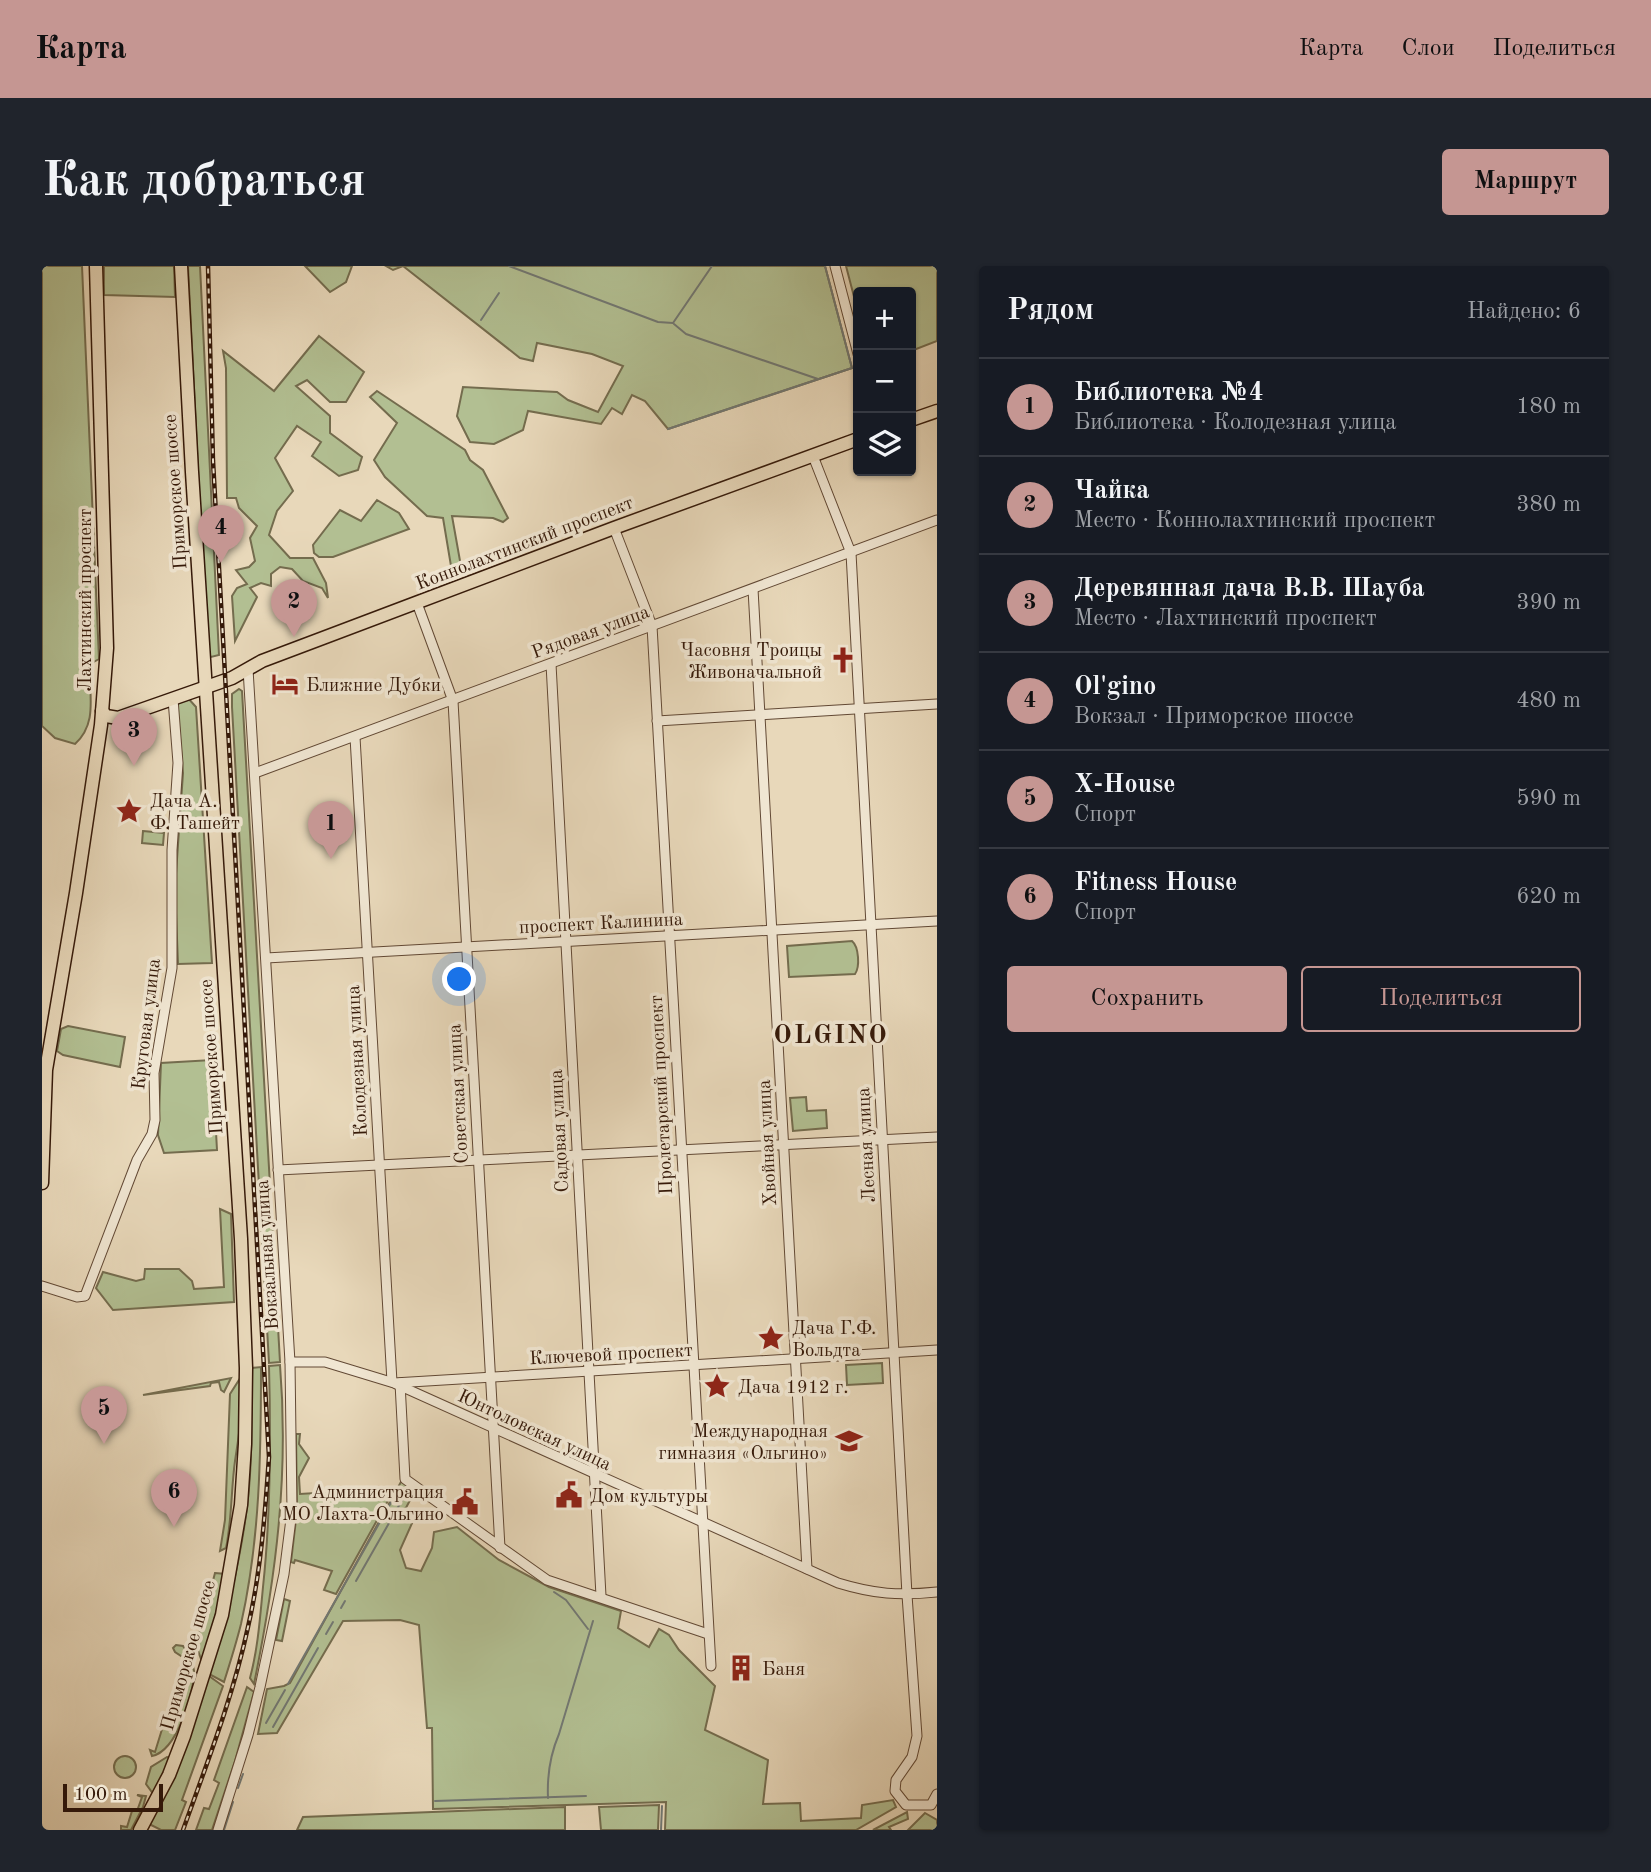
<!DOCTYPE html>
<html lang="ru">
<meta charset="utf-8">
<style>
body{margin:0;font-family:"Old Standard TT",serif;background:#20242c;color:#f1f3f6}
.controls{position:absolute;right:21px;top:21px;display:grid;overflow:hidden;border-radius:7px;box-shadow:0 2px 5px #0004}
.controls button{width:63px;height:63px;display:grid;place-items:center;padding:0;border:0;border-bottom:2px solid #363941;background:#171b24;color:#f1f3f6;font:35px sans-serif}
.scale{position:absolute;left:21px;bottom:18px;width:100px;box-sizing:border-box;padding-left:7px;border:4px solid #351909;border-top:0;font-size:19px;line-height:24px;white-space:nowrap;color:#351909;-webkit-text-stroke:5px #f0e6d2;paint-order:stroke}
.you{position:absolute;left:418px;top:714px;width:24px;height:24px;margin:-18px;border:5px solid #fff;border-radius:50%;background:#1a73e8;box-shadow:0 0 0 10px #1a73e833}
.badge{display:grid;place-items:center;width:46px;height:46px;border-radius:50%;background:#c59692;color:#111;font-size:23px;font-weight:700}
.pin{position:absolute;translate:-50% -58px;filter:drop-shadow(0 2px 4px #0008)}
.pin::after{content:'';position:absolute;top:37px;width:24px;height:21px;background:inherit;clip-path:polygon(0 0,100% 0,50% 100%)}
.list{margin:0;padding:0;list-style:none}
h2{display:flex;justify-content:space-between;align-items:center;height:91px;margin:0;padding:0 28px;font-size:30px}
h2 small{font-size:23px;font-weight:400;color:#9ea1a6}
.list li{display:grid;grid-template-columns:46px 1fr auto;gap:21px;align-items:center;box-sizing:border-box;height:98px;padding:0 28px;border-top:2px solid #363941}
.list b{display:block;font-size:26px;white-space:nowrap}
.list p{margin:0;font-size:23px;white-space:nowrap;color:#9ea1a6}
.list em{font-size:23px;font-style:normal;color:#9ea1a6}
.actions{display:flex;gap:14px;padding:21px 28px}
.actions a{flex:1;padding:16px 0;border:2px solid #c59692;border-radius:7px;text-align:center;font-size:24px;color:#c59692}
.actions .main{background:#c59692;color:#111}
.icon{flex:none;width:38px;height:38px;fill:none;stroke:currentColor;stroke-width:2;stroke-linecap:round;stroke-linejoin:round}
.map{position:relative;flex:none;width:895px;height:1564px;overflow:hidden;border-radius:7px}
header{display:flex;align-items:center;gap:42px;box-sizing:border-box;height:98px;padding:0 35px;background:#c59692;color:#111}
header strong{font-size:33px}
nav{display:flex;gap:38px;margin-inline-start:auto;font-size:24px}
.intro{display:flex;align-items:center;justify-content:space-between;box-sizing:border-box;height:168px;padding:0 42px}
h1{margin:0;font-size:49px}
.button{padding:18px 32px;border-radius:7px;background:#c59692;color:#111;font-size:24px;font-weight:700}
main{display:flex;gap:42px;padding:0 42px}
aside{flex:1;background:#171b24;border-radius:7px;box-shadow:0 2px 5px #0004}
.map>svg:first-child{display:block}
.green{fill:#b2bf92;stroke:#746c4e;stroke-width:2}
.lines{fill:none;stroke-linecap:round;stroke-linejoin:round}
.stream{stroke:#727873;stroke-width:2}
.minor-casing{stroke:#624935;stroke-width:11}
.major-casing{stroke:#351909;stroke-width:15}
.minor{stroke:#f0e6d2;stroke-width:9}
.major{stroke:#e8d8ba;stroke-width:12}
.rail-casing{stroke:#351909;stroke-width:4.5}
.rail{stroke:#f0e6d2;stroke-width:2;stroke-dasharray:5;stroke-linecap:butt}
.labels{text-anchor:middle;stroke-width:7;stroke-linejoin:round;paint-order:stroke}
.street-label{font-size:19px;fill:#351909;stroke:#f0e6d2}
.poi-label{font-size:19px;fill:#351909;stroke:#f0e6d2;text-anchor:start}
.district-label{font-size:26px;font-weight:bold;letter-spacing:2px;fill:#351909;stroke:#f0e6d2}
</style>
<header>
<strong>Карта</strong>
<nav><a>Карта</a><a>Слои</a><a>Поделиться</a></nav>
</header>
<div class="intro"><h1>Как добраться</h1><a class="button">Маршрут</a></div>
<main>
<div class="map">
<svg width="895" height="1564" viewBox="0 0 895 1564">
<rect width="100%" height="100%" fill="#e8d8ba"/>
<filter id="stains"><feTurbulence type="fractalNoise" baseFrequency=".00286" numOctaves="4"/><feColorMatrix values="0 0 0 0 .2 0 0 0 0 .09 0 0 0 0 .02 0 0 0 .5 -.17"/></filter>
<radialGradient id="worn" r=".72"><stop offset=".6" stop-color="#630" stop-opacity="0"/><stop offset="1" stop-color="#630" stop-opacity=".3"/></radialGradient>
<g class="green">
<path d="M0,0H40L57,393L48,398C46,427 57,456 33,478L13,472L0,460Z"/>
<polygon points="62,0 132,0 133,31 62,29"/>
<polygon points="146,0 158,0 177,389 169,391 165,387"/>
<polygon points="263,0 310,0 304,16 288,26"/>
<polygon points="344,0 783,0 810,102 626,163 603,135 590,129 580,148 570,142 559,158 486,145 481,164 452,178 428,176 415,150 421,121 515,126 526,134 556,146 581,100 550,88 495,77 491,95 478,92 361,0 351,4"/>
<polygon points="804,0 895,0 895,75 869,85 869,26 816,26 816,46"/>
<polygon points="277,70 322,106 304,136 288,136 265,114 254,120 288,150 288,167 320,191 316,204 297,210 270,190 279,176 255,160 233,192 251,225 235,245 227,269 248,292 271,292 284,317 286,332 280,322 261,315 250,303 238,301 229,308 229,320 219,317 208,322 215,331 193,375 190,330 195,322 205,318 194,304 207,301 213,295 208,272 215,260 197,242 194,232 185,232 184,102 181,85 232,125"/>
<polygon points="335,125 423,184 428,194 441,204 466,252 461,256 451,252 410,250 420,306 410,306 401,252 385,250 343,211 332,194 355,157 328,131"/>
<polygon points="335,234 357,247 367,263 291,291 277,291 272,287 271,279 298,244 319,255"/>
<polygon points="197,423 200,425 238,1096 227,1097 190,441 190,428"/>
<polygon points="145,431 154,441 170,697 136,698 133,622 141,507 135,437"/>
<polygon points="101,565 122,567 121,579 100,577"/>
<path d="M810,675C817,681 818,701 813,708L747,711L745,680Z"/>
<polygon points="26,760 83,771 78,801 21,789 15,785 19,763"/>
<polygon points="170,794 175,884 122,887 116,869 119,797"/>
<polygon points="764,831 765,845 784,844 785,862 751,865 748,832"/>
<polygon points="178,943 189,948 192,1036 71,1044 54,1022 61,1006 94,1015 102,1013 103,1003 137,1003 150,1015 152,1023 182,1021"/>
<polygon points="840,1097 841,1117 805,1119 804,1099"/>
<path d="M238,1099C247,1209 234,1310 212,1418L208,1412C216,1382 218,1352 221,1321C229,1247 229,1174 227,1100Z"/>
<path d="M219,1101C219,1187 218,1274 199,1358C194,1378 188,1397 182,1416L167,1408C184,1353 198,1298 205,1241C211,1195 209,1148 210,1102Z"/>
<polygon points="189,1112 182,1126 179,1124 177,1116 169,1117 168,1120 101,1129"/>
<path d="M197,1114C204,1131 196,1174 193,1195C189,1224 190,1253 184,1282L178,1285L183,1254L188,1128Z"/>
<polygon points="254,1168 258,1168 257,1178 267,1192 257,1211 258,1228 353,1222 294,1328 282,1324 290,1305 253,1294 252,1297 249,1296 255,1245"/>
<polygon points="360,1214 373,1225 359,1251 371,1255 358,1284 364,1302 379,1305 390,1282 392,1266 415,1261 457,1294 507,1321 579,1345 576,1362 607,1381 617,1363 627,1369 637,1384 673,1420 663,1464 726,1494 721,1538 758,1537 759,1555 819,1552 820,1539 851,1534 854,1541 814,1564 623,1564 624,1536 391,1543 390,1462 385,1462 377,1359 358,1354 301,1355 235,1467 216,1468 225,1423 242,1420 248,1417"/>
<polygon points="173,1307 184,1308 162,1394 159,1393 154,1379"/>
<polygon points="242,1333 248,1335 240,1375 234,1374"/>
<path d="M134,1379L141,1380C147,1387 151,1395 152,1405C152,1428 135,1485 110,1490L108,1484L113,1486L142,1392L133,1386L131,1382Z"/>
<polygon points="167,1410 181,1420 140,1534 144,1536 133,1564 119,1564 107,1558"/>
<polygon points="205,1421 212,1426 193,1495 170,1564 154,1564 162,1542 167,1543 177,1517 172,1514"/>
<circle cx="83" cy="1501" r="11"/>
<polygon points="125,1491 128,1492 112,1529 104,1518 109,1501"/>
<polygon points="95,1529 104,1530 101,1541 89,1564 79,1564 79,1560 85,1561 90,1545 95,1545 100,1531"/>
<polygon points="617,1539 616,1564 559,1564 557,1541"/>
<polygon points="523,1541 523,1564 255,1564 261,1551"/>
<polygon points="865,1546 866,1553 847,1561 849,1564 831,1564"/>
<polygon points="883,1547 895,1554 895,1564 866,1564"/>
</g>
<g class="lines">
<g class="stream">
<polyline points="467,0 616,56 631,57 670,0"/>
<polyline points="439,54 457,27"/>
<polyline points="632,58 644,68 776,113"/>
<polyline points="626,163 810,102 783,0"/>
<polyline points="314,1315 363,1229"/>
<polyline points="512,1326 524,1334 546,1363"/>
<polyline points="299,1342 303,1335"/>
<polyline points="284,1368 291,1356"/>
<polyline points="246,1418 355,1226"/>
<polyline points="224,1457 243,1424"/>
<polyline points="231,1461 276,1382"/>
<polyline points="196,1522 201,1508"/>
<path d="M506,1532C505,1510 508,1489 517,1468L551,1355"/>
<polyline points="393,1535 544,1530"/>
<polyline points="182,1564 191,1536"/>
<polyline points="619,1564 620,1540"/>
</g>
<g class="minor-casing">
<g id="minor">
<polyline points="793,0 816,88"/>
<polyline points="771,190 809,287 865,1329 875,1470 870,1491 854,1514 853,1525 864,1539 889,1539 895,1528"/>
<polyline points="572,262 610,360 669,1400"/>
<polyline points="711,323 765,1303"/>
<polyline points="375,337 411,435 458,1282"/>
<polyline points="509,398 559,1330"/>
<polyline points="615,455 895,438"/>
<polyline points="313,471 350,1116"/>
<polyline points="213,507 895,254"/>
<polyline points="224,692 895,655"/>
<polyline points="236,904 895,871"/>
<polyline points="0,1020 35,1031 43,1030 95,894 110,868 113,854 112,807 130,702 130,584 136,497 131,433"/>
<polyline points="248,1096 283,1096 352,1117 895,1084"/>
<polyline points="358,1117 363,1213 505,1314 666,1368"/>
<path d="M354,1118L796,1317C832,1328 857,1330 895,1326"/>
<polyline points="176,1564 206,1469 218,1421 242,1308 250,1245 248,1096 206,403"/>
</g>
</g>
<g class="major-casing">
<g id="major">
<polyline points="869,154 895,145"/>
<polyline points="60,445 64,450 76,452 190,412 220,395 281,372 572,262 816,173"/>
<polyline points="0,917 4,804 34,627 59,459 65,382 54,0"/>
<polyline points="98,1564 127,1509 142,1470 180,1349 199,1239 203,1178 204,1102 199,973 150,206 139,0"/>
</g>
</g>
<use href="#minor" class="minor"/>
<use href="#major" class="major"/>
<g class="rail-casing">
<path id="rail" d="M141,1564C165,1497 191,1431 206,1361C219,1305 223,1248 227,1191L171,195L166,0"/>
</g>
<use href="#rail" class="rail"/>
</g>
<defs>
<g id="church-bare" transform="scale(2.1)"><path d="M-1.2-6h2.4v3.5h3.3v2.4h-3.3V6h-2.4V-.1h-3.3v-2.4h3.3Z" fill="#8f2418" stroke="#f0e6d2" stroke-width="2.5" paint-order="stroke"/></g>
<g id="hotel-bare" transform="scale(2.1)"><path d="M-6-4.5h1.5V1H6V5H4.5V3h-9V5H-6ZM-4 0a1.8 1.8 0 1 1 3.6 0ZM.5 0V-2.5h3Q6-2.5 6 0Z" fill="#8f2418" stroke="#f0e6d2" stroke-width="2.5" paint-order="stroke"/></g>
<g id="sight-bare" transform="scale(2.1)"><path d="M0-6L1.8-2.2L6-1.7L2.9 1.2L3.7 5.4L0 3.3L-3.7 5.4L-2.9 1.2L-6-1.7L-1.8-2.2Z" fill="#8f2418" stroke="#f0e6d2" stroke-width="2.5" paint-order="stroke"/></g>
<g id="school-bare" transform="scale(2.1)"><path d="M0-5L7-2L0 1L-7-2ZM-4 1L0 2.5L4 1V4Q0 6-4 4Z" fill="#8f2418" stroke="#f0e6d2" stroke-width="2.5" paint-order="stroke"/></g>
<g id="civic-bare" transform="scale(2.1)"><path d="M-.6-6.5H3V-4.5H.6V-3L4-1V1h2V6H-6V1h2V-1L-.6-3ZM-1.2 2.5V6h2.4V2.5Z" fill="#8f2418" stroke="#f0e6d2" stroke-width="2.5" paint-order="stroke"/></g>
<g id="building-bare" transform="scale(2.1)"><path d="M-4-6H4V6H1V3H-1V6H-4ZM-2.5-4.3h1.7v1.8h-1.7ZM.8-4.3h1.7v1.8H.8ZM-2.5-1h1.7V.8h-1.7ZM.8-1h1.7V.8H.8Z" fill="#8f2418" stroke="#f0e6d2" stroke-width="2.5" paint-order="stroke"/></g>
</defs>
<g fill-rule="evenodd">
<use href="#church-bare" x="801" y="394"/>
<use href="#hotel-bare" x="243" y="418"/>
<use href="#sight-bare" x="87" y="545"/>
<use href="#sight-bare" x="729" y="1072"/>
<use href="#sight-bare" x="675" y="1120"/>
<use href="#school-bare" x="807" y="1175"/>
<use href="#civic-bare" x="527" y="1229"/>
<use href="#civic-bare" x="423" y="1236"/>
<use href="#building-bare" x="699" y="1402"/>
</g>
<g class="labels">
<g class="street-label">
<text transform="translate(132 226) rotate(-94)" y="7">Приморское шоссе</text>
<text transform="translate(482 276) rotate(-21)" y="7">Коннолахтинский проспект</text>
<text transform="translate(42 334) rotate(-90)" y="7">Лахтинский проспект</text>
<text transform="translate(548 365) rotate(-20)" y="7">Рядовая улица</text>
<text transform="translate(559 656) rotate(-3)" y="7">проспект Калинина</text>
<text transform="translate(103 758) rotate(-83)" y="7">Круговая улица</text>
<text transform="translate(168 791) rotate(-94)" y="7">Приморское шоссе</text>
<text transform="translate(314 795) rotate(-93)" y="7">Колодезная улица</text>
<text transform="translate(415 828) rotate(-93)" y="7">Советская улица</text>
<text transform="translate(618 829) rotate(-93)" y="7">Пролетарский проспект</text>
<text transform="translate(516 865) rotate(-93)" y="7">Садовая улица</text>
<text transform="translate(724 877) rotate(-93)" y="7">Хвойная улица</text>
<text transform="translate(823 879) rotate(-93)" y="7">Лесная улица</text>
<text transform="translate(224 989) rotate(-94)" y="7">Вокзальная улица</text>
<text transform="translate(569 1087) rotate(-3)" y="7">Ключевой проспект</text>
<text transform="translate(493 1163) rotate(25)" y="7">Юнтоловская улица</text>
<text transform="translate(145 1389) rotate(-74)" y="7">Приморское шоссе</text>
</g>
<g class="poi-label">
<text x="780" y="390" text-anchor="end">Часовня Троицы<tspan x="780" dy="22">Живоначальной</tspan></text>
<text x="264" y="425">Ближние Дубки</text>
<text x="108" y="541">Дача А.<tspan x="108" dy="22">Ф. Ташейт</tspan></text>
<text x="750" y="1068">Дача Г.Ф.<tspan x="750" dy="22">Вольдта</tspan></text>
<text x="696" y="1127">Дача 1912 г.</text>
<text x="786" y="1171" text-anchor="end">Международная<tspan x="786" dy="22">гимназия «Ольгино»</tspan></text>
<text x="402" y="1232" text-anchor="end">Администрация<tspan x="402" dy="22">МО Лахта-Ольгино</tspan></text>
<text x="548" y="1236">Дом культуры</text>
<text x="720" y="1409">Баня</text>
</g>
<g class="district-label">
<text x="789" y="777">OLGINO</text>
</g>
</g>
<rect width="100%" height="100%" filter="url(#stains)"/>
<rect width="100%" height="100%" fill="url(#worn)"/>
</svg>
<div class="controls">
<button>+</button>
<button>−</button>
<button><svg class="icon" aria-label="layers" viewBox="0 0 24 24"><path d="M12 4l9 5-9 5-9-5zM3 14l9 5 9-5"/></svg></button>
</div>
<div class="scale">100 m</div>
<div class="you"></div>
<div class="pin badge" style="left:289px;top:593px">1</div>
<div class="pin badge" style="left:252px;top:371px">2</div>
<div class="pin badge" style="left:92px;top:500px">3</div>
<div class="pin badge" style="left:179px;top:297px">4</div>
<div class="pin badge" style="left:62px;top:1178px">5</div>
<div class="pin badge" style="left:132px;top:1261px">6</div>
</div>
<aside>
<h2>Рядом<small>Найдено: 6</small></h2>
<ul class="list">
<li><span class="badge">1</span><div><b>Библиотека №4</b><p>Библиотека · Колодезная улица</p></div><em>180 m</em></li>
<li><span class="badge">2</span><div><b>Чайка</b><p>Место · Коннолахтинский проспект</p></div><em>380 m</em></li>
<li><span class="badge">3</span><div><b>Деревянная дача В.В. Шауба</b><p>Место · Лахтинский проспект</p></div><em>390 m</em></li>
<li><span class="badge">4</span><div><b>Ol'gino</b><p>Вокзал · Приморское шоссе</p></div><em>480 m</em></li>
<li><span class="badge">5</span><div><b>X-House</b><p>Спорт</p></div><em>590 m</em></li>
<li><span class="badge">6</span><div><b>Fitness House</b><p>Спорт</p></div><em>620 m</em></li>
</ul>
<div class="actions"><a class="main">Сохранить</a><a>Поделиться</a></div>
</aside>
</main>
